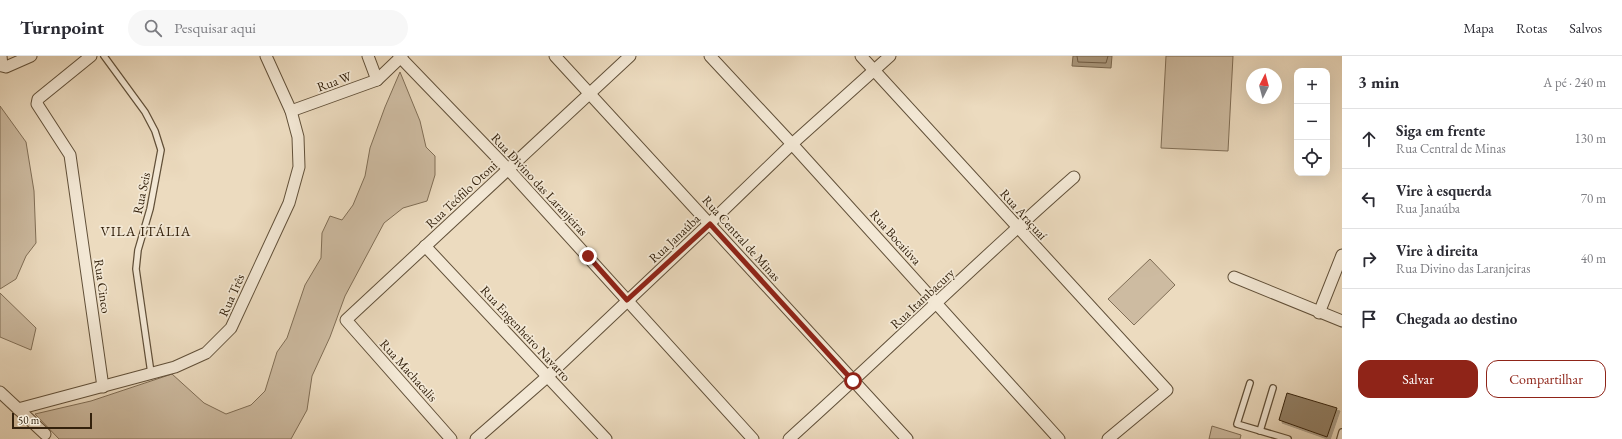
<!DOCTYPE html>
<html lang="pt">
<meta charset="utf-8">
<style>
body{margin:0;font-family:"EB Garamond",serif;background:#f7f7f7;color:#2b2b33}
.controls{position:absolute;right:12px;top:12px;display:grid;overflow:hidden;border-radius:8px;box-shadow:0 4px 16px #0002}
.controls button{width:36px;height:36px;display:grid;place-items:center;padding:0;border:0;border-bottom:1px solid #e1e1e2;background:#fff;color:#2b2b33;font:20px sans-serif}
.compass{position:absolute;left:1246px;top:12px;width:36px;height:36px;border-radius:50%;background:#fff;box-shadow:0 4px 16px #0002;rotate:6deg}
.scale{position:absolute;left:12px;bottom:10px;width:80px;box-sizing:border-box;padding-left:4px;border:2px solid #33210c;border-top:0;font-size:11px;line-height:14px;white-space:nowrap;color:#33210c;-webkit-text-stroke:3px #f3e8d5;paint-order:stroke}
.stop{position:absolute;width:12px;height:12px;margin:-9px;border:3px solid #8f2418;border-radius:50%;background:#fff}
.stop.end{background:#8f2418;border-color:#fff;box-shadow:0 1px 4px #0008}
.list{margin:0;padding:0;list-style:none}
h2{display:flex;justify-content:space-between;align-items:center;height:52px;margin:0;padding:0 16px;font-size:17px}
h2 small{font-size:13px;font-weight:400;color:#7c7c81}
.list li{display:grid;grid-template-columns:26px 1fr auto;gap:12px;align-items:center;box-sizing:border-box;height:60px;padding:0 16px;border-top:1px solid #e1e1e2}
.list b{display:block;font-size:15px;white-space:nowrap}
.list p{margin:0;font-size:13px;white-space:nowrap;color:#7c7c81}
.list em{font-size:13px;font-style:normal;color:#7c7c81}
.actions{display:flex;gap:8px;padding:12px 16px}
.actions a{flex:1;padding:9px 0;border:1px solid #8f2418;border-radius:12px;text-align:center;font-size:14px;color:#8f2418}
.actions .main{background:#8f2418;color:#fff}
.icon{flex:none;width:22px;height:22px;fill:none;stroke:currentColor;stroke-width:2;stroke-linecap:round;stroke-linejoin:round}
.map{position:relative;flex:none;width:1342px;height:383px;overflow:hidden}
header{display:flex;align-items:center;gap:24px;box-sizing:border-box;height:56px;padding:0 20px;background:#fff;border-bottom:1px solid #e1e1e2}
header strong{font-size:19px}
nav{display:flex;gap:22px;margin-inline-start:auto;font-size:14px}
.search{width:280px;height:36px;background:#f7f7f7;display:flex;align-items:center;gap:10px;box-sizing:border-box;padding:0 14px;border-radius:22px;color:#7c7c81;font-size:15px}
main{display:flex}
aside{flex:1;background:#fff}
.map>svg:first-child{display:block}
.green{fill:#cdbba1;stroke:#806e56}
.water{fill:#ad9c82;stroke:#7c6b53}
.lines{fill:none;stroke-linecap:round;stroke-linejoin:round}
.shore{stroke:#705e47;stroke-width:1}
.building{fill:#938269;stroke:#33210c;filter:url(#shadow)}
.lane-casing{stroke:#615039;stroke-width:8}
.street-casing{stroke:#615039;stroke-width:13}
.lane{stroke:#f3e8d5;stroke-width:5.5}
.street{stroke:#f3e8d5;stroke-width:11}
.route{stroke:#8f2418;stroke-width:5}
.labels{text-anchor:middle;stroke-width:3.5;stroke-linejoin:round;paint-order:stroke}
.street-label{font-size:13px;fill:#33210c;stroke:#f3e8d5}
.neighbourhood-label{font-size:14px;letter-spacing:1px;fill:#33210c;stroke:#f3e8d5}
</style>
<header>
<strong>Turnpoint</strong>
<div class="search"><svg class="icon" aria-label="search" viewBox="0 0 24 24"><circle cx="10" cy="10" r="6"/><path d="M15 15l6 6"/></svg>Pesquisar aqui</div>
<nav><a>Mapa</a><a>Rotas</a><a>Salvos</a></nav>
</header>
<main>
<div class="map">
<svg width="1342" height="383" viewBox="0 0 1342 383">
<defs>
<filter id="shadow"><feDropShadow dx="3" dy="3" stdDeviation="0" flood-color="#0004"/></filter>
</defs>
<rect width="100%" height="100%" fill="#ecdbbf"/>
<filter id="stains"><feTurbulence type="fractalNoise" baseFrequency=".005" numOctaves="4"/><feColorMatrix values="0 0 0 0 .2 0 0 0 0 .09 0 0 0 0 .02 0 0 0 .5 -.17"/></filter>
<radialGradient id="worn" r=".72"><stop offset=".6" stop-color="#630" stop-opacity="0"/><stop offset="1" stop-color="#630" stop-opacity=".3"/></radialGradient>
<g class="green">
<polygon points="1166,0 1233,0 1228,95 1161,92"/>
<polygon points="400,16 420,65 426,91 435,100 435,119 427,145 403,152 384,167 345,240 330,281 312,320 307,354 291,383 59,383 35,358 91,345 172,318 204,347 226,358 251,349 265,335 277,296 287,282 305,229 321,202 322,177 330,160 342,164 353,149 365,120 370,92 385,51"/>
<polygon points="0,50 26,86 34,135 36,187 26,200 16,223 0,233"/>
<polygon points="1150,203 1175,229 1134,269 1108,243"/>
<polygon points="0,237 36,272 31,294 0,281"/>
<polygon points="1212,370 1241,379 1240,383 1209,383"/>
</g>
<polygon class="water" points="1073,0 1112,0 1111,12 1072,10"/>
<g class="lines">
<polyline class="shore" points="1077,0 1078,6 1106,7 1108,0"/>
</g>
<polygon class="building" points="1287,337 1337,352 1327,381 1279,364"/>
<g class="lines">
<g class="lane-casing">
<g id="lane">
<polyline points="104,0 145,56 155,75 161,94 150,153 138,194 136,213 151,317"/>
<polyline points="1250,327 1237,368 1288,383"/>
<polyline points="1260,375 1273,332"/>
<polyline points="1340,383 1342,376"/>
</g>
</g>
<g class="street-casing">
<g id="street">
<polyline points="1,0 2,10 6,11 31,0"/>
<polyline points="91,0 38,43 37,48 70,99 103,331"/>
<polyline points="368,0 377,24"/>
<polyline points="399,0 508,113 753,383"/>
<polyline points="555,0 907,383"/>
<polyline points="710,0 792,88 1059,383"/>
<polyline points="861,0 1167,334 1108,383"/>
<polyline points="291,55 377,24 402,0"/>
<polyline points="425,190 606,383"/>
<polyline points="1234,221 1342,265"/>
<polyline points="1319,257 1342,199"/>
<polyline points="0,336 45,378"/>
<polyline points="18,353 175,311 206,297 231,272 289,147 299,111 298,81 291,55 266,0"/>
<polyline points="451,383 346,264 630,0"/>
<polyline points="476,383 548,320 710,167 792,88 890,0"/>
<path d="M789,383C885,297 977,206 1074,121"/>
</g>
</g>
<use href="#lane" class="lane"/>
<use href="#street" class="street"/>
</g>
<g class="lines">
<polyline class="route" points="588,200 627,244 710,168 853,325"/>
</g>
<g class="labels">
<g class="street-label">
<text transform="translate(334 25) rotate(-20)" y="5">Rua W</text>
<text transform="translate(540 128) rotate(47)" y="5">Rua Divino das Laranjeiras</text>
<text transform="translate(141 137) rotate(-78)" y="5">Rua Seis</text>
<text transform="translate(461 138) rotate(-43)" y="5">Rua Teófilo Otoni</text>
<text transform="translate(1024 158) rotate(48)" y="5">Rua Araçuaí</text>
<text transform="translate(896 181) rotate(48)" y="5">Rua Bocaiúva</text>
<text transform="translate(674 182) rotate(-43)" y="5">Rua Janaúba</text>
<text transform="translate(742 182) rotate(48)" y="5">Rua Central de Minas</text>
<text transform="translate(103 230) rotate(82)" y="5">Rua Cinco</text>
<text transform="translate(231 239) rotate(-66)" y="5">Rua Três</text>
<text transform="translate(922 242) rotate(-43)" y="5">Rua Itambacury</text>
<text transform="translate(526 277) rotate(47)" y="5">Rua Engenheiro Navarro</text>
<text transform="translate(409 314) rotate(48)" y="5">Rua Machacalis</text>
</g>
<g class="neighbourhood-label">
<text x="146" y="180">VILA ITÁLIA</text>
</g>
</g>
<rect width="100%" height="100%" filter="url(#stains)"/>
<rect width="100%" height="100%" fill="url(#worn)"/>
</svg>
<div class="controls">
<button>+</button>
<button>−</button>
<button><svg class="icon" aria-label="locate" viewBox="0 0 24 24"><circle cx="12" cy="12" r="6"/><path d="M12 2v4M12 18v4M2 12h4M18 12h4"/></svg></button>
</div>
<svg class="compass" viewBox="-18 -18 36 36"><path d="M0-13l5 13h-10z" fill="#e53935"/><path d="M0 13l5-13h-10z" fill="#7c7c81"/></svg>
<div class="scale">50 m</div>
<div class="stop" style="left:853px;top:325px"></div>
<div class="stop end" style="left:588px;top:200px"></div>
</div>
<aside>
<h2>3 min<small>A pé · 240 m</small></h2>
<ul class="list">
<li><svg class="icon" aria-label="ahead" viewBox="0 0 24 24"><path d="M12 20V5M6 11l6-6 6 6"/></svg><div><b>Siga em frente</b><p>Rua Central de Minas</p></div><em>130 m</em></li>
<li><svg class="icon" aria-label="left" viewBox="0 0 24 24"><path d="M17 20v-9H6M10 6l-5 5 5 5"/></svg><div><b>Vire à esquerda</b><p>Rua Janaúba</p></div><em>70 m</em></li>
<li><svg class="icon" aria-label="right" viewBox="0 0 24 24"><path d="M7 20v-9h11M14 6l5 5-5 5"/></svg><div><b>Vire à direita</b><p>Rua Divino das Laranjeiras</p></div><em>40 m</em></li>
<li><svg class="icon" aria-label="arrive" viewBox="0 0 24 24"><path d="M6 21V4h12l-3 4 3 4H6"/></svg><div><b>Chegada ao destino</b></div></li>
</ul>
<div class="actions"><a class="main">Salvar</a><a>Compartilhar</a></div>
</aside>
</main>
